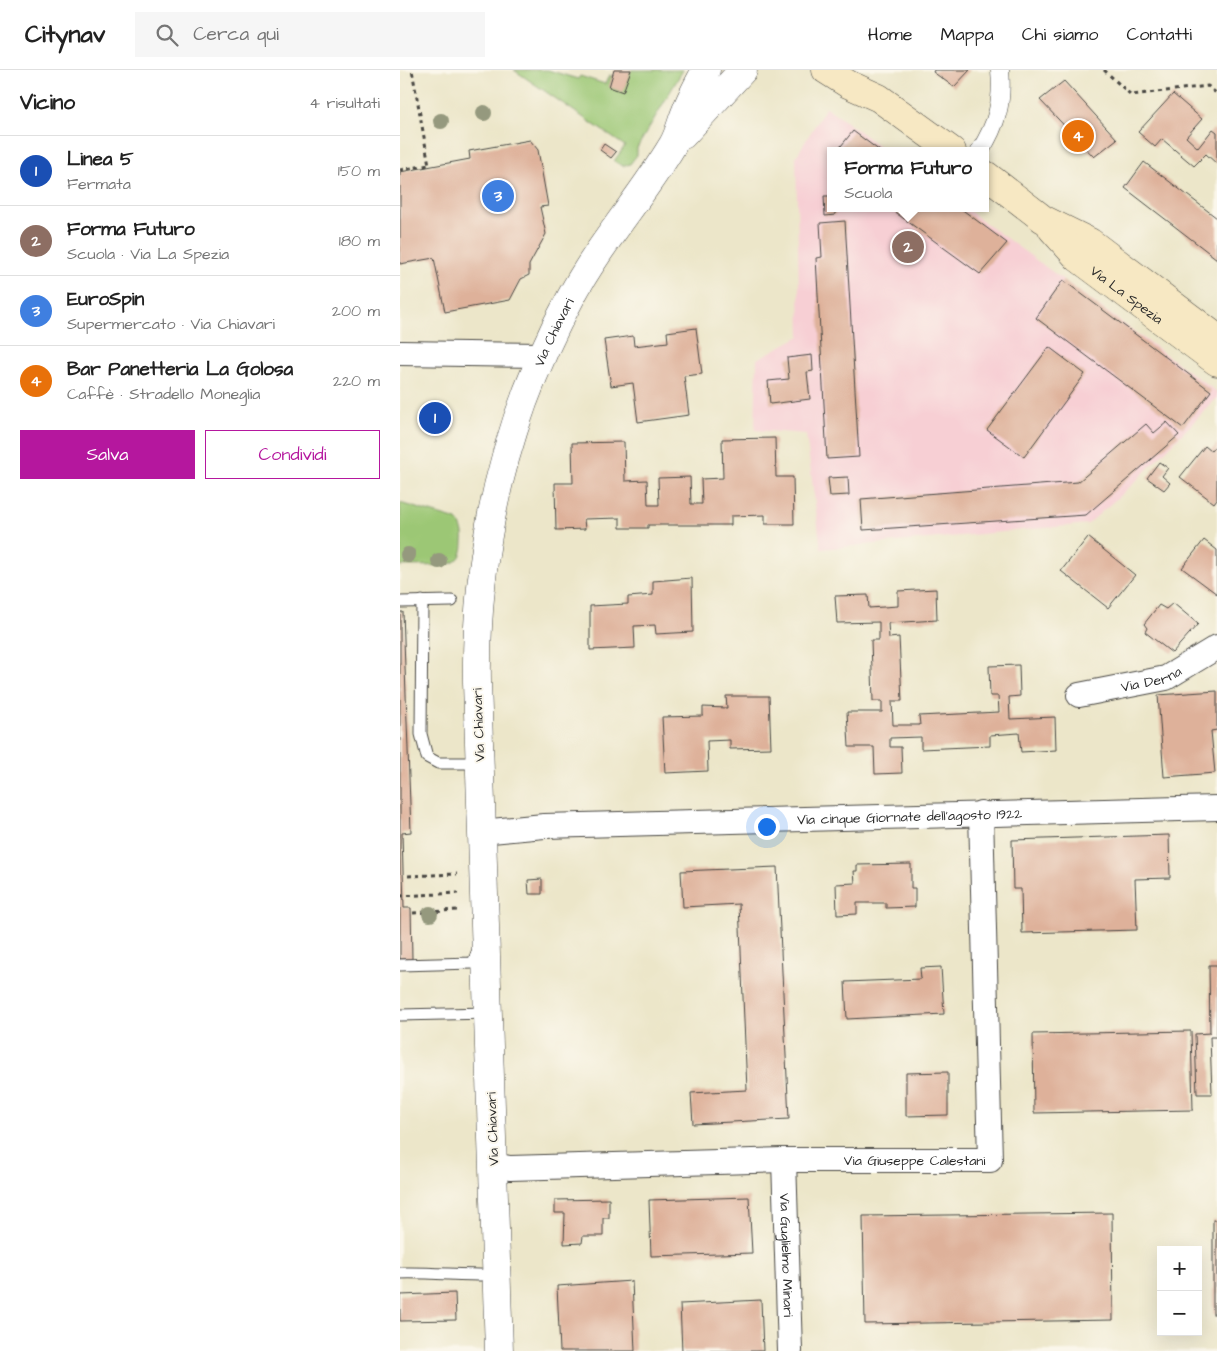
<!DOCTYPE html>
<html lang="it">
<meta charset="utf-8">
<style>
body{margin:0;font-family:"Architects Daughter",sans-serif;background:#f6f6f6;color:#222}
.controls{position:absolute;right:15px;bottom:15px;display:grid;overflow:hidden;border-radius:0px;box-shadow:0 5px 20px #0002}
.controls button{width:45px;height:45px;display:grid;place-items:center;padding:0;border:0;border-bottom:1px solid #e0e0e0;background:#fff;color:#222;font:25px sans-serif}
.you{position:absolute;left:366px;top:756px;width:18px;height:18px;margin:-12px;border:4px solid #fff;border-radius:50%;background:#1a73e8;box-shadow:0 0 0 8px #1a73e833}
.badge{display:grid;place-items:center;width:32px;height:32px;border-radius:50%;background:#b5179e;color:#fff;font-size:16px;font-weight:700}
.pin{position:absolute;translate:-50% -50%;border:2px solid #fff;box-shadow:0 1px 5px #0006}
.popup{position:absolute;left:427px;top:77px;width:162px;height:65px;box-sizing:border-box;display:grid;place-content:center;border-radius:0px;background:#fff;filter:drop-shadow(0 1px 4px #0005);font-size:16px;white-space:nowrap;color:#767676}
.popup b{font-size:19px;color:#222}
.popup::after{content:'';position:absolute;left:50%;top:100%;margin-left:-10px;border:10px solid transparent;border-top-color:#fff}
.list{margin:0;padding:0;list-style:none}
h2{display:flex;justify-content:space-between;align-items:center;height:65px;margin:0;padding:0 20px;font-size:21px}
h2 small{font-size:16px;font-weight:400;color:#767676}
.list li{display:grid;grid-template-columns:32px 1fr auto;gap:15px;align-items:center;box-sizing:border-box;height:70px;padding:0 20px;border-top:1px solid #e0e0e0}
.list b{display:block;font-size:19px;white-space:nowrap}
.list p{margin:0;font-size:16px;white-space:nowrap;color:#767676}
.list em{font-size:16px;font-style:normal;color:#767676}
.actions{display:flex;gap:10px;padding:15px 20px}
.actions a{flex:1;padding:11px 0;border:1px solid #b5179e;border-radius:0px;text-align:center;font-size:18px;color:#b5179e}
.actions .main{background:#b5179e;color:#fff}
.icon{flex:none;width:28px;height:28px;fill:none;stroke:currentColor;stroke-width:2;stroke-linecap:round;stroke-linejoin:round}
.map{position:relative;flex:none;width:817px;height:1281px;overflow:hidden}
header{display:flex;align-items:center;gap:30px;box-sizing:border-box;height:70px;padding:0 25px;background:#fff;border-bottom:1px solid #e0e0e0}
header strong{font-size:24px}
nav{display:flex;gap:28px;margin-inline-start:auto;font-size:18px}
.search{width:350px;height:45px;background:#f6f6f6;display:flex;align-items:center;gap:12px;box-sizing:border-box;padding:0 18px;border-radius:0px;color:#767676;font-size:19px}
main{display:flex}
aside{flex:1;background:#fff}
.map>svg:first-child{display:block}
.built{fill:#f7cfd4}
.green{fill:#9cc774;stroke:#647950}
.building{fill:#deb19a}
.lines{fill:none;stroke-linecap:round;stroke-linejoin:round}
.service-casing{stroke:#484743;stroke-width:13}
.pedestrian-casing{stroke:#484743;stroke-width:19}
.minor-casing{stroke:#484743;stroke-width:26}
.tertiary-casing{stroke:#484743;stroke-width:29}
.secondary-casing{stroke:#484743;stroke-width:29}
.path{stroke:#484743;stroke-width:3;stroke-dasharray:4 4;stroke-linecap:butt}
.service{stroke:#fff;stroke-width:11}
.pedestrian{stroke:#fff;stroke-width:18}
.minor{stroke:#fff;stroke-width:24}
.tertiary{stroke:#fff;stroke-width:28}
.secondary{stroke:#f7e8c3;stroke-width:28}
.tree{fill:#95997e}
.labels{text-anchor:middle;stroke-width:4;stroke-linejoin:round;paint-order:stroke}
.street-label{font-size:14px;fill:#2b2b2b;stroke:#fbf7ec}
</style>
<header>
<strong>Citynav</strong>
<div class="search"><svg class="icon" aria-label="search" viewBox="0 0 24 24"><circle cx="10" cy="10" r="6"/><path d="M15 15l6 6"/></svg>Cerca qui</div>
<nav><a>Home</a><a>Mappa</a><a>Chi siamo</a><a>Contatti</a></nav>
</header>
<main>
<aside>
<h2>Vicino<small>4 risultati</small></h2>
<ul class="list">
<li><span class="badge" style="background:#1a4fb4">1</span><div><b>Linea 5</b><p>Fermata</p></div><em>150 m</em></li>
<li><span class="badge" style="background:#8d6e63">2</span><div><b>Forma Futuro</b><p>Scuola · Via La Spezia</p></div><em>180 m</em></li>
<li><span class="badge" style="background:#3f7fe0">3</span><div><b>EuroSpin</b><p>Supermercato · Via Chiavari</p></div><em>200 m</em></li>
<li><span class="badge" style="background:#e8710a">4</span><div><b>Bar Panetteria La Golosa</b><p>Caffè · Stradello Moneglia</p></div><em>220 m</em></li>
</ul>
<div class="actions"><a class="main">Salva</a><a>Condividi</a></div>
</aside>
<div class="map">
<svg width="817" height="1281" viewBox="0 0 817 1281">
<rect width="100%" height="100%" fill="#fbf7ec"/>
<filter id="ink" filterUnits="userSpaceOnUse"><feTurbulence type="fractalNoise" baseFrequency=".02" numOctaves="2"/><feDisplacementMap in="SourceGraphic" scale="10" xChannelSelector="R" yChannelSelector="G"/><feConvolveMatrix kernelMatrix="1 2 1 2 8 2 1 2 1" color-interpolation-filters="sRGB"/></filter>
<filter id="wash" filterUnits="userSpaceOnUse"><feTurbulence type="fractalNoise" baseFrequency=".0096" numOctaves="4" result="noise"/><feDisplacementMap in="SourceGraphic" scale="20" xChannelSelector="R" yChannelSelector="G"/><feGaussianBlur stdDeviation="1.12" result="paint"/><feColorMatrix in="noise" values="0 0 0 0 0 0 0 0 0 0 0 0 0 0 0 0 0 1.4 0 .05"/><feComposite in="paint" operator="in"/></filter>
<g filter="url(#wash)">
<rect width="100%" height="100%" fill="#ece6c9"/>
<polygon class="built" points="426,37 486,81 430,81 430,138 565,138 817,322 817,328 733,414 688,454 421,479 406,364 355,360 357,289 400,266 396,87"/>
<g class="green">
<polygon points="114,0 148,0 178,9 180,6 205,14 209,5 212,6 209,17 223,22 231,0 283,0 237,78 237,85 230,94 223,96 214,91 225,76"/>
<path d="M0,433L57,450C62,456 64,464 63,472C63,478 62,486 57,490C50,498 12,495 0,496Z"/>
</g>
<g id="blocks">
<g class="building">
<polygon points="214,0 231,0 223,22 209,17"/>
<polygon points="534,0 570,0 554,17 533,2"/>
<polygon points="664,11 717,69 694,87 640,30"/>
<polygon points="773,24 802,49 786,67 798,78 813,59 817,62 817,94 806,84 794,96 762,69 755,77 738,62"/>
<polygon points="453,61 480,81 437,81"/>
<polygon points="130,70 138,80 148,136 140,137 146,164 129,195 129,205 121,209 110,230 45,242 34,188 0,194 0,102 70,89 69,81"/>
<polygon points="204,74 216,82 211,88 200,80"/>
<polygon points="744,92 817,148 817,189 725,118"/>
<polygon points="424,126 430,126 430,138 435,138 435,145 425,146"/>
<polygon points="489,138 560,138 607,173 580,204"/>
<polygon points="445,151 459,387 427,389 416,188 422,187 420,153"/>
<polygon points="663,210 811,321 783,358 636,248"/>
<polygon points="296,258 302,304 284,306 289,345 238,352 233,313 211,316 204,270 233,266 234,276 268,272 267,262"/>
<polygon points="649,277 685,304 624,387 587,360"/>
<polygon points="412,285 413,301 407,302 410,329 370,334 368,311 389,309 387,288"/>
<polygon points="767,352 779,365 686,445 463,460 461,429 678,412 746,354 754,363"/>
<polygon points="375,368 376,407 393,407 394,454 365,454 365,445 331,446 331,455 248,455 248,458 220,458 220,448 184,449 185,459 156,460 155,413 173,413 172,373 224,372 225,411 247,410 248,435 259,435 258,408 290,407 291,434 302,434 301,409 323,408 322,369"/>
<polygon points="817,374 817,429 814,433 780,407 805,376 811,381"/>
<polygon points="759,392 768,398 762,406 770,413 764,420 747,408"/>
<polygon points="448,407 449,425 430,426 428,408"/>
<polygon points="688,467 735,505 708,538 661,501"/>
<polygon points="804,470 817,480 817,524 782,498"/>
<polygon points="292,508 293,562 256,564 255,555 234,556 235,578 190,580 190,536 228,534 228,527 253,525 253,511"/>
<polygon points="536,519 537,550 488,553 489,568 499,567 502,631 492,631 493,655 520,655 519,646 599,642 598,626 590,626 589,596 619,595 620,626 609,627 610,649 655,647 656,680 621,682 619,663 590,665 590,676 521,679 521,667 490,668 490,677 501,677 502,703 475,704 474,677 449,677 447,642 482,642 482,631 473,631 471,570 479,570 479,552 437,553 435,526 468,525 469,538 498,536 498,521"/>
<polygon points="773,533 798,554 772,583 745,562 747,558 744,554 759,535 766,539"/>
<polygon points="0,542 3,542 11,762 2,763 4,838 11,838 12,889 0,889"/>
<polygon points="817,621 817,660 811,661 815,703 764,707 758,625"/>
<polygon points="326,626 369,626 371,678 330,679 330,670 307,671 308,701 265,703 262,647 303,646 303,637 327,638"/>
<polygon points="769,765 770,808 735,809 737,860 622,863 621,819 613,819 612,770"/>
<polygon points="511,794 511,818 515,818 515,837 486,838 486,833 457,833 457,844 437,845 436,814 455,813 454,801 457,801 457,795"/>
<polygon points="377,797 389,1049 293,1054 291,1023 347,1020 339,834 283,837 281,801"/>
<polygon points="142,809 142,824 129,824 128,810"/>
<polygon points="809,895 817,895 817,967 810,967 812,1024 797,1024 795,964 810,963"/>
<polygon points="541,897 544,944 447,949 445,912 521,909 520,898"/>
<polygon points="791,961 793,1040 634,1043 633,964"/>
<polygon points="548,1002 548,1045 506,1046 506,1003"/>
<polygon points="349,1127 352,1183 251,1186 249,1130"/>
<polygon points="209,1129 209,1148 203,1148 203,1166 183,1166 182,1173 164,1174 165,1143 155,1143 155,1130"/>
<polygon points="712,1143 713,1250 465,1254 463,1146"/>
<rect x="813" y="1150" width="4" height="94"/>
<polygon points="232,1211 235,1281 160,1281 157,1216"/>
<polygon points="55,1223 56,1250 0,1251 0,1225"/>
<polygon points="361,1230 363,1281 282,1281 280,1234"/>
</g>
</g>
</g>
<g filter="url(#ink)">
<use href="#blocks" fill-opacity="0" stroke="#484743" stroke-width="1"/>
<g class="lines">
<g class="service-casing">
<g id="service">
<polyline points="22,531 21,664 27,687 38,693 79,693"/>
<polyline points="0,532 52,531"/>
<polyline points="0,895 73,893 78,880"/>
<polyline points="0,945 88,943"/>
<path d="M0,1203C33,1202 64,1206 96,1205"/>
</g>
</g>
<g class="pedestrian-casing">
<path id="pedestrian" d="M580,81C597,54 603,32 600,0"/>
</g>
<g class="minor-casing">
<g id="minor">
<polyline points="0,283 142,285"/>
<path id="s1" d="M679,625L766,608L817,577"/>
<path id="s2" d="M81,762L144,756L817,738"/>
<path id="s3" d="M384,1090L390,1281"/>
<path id="s4" d="M93,1095L110,1098L384,1090H590L581,743"/>
</g>
</g>
<g class="tertiary-casing">
<g id="tertiary">
<polyline points="283,65 343,0"/>
<path id="s5" d="M99,1281L77,612C75,476 106,346 171,227C200,173 241,128 272,76C279,65 281,52 286,41C291,27 299,13 306,0"/>
</g>
</g>
<g class="secondary-casing">
<g id="secondary">
<polyline points="426,0 448,14 479,28 552,81"/>
<polyline points="586,105 643,149 690,172 817,268"/>
<path id="s6" d="M652,159L678,188L817,292"/>
</g>
</g>
<g class="path">
<polyline points="704,0 731,25 808,16 817,24"/>
<polyline points="0,100 29,95 12,0"/>
<polyline points="8,806 57,804"/>
<polyline points="0,826 58,823"/>
<polyline points="13,843 58,840"/>
</g>
<use href="#service" class="service"/>
<use href="#pedestrian" class="pedestrian"/>
<use href="#minor" class="minor"/>
<use href="#tertiary" class="tertiary"/>
<use href="#secondary" class="secondary"/>
</g>
<g class="tree">
<circle cx="84" cy="43" r="8"/>
<circle cx="41" cy="51" r="8"/>
<circle cx="8" cy="485" r="8"/>
<circle cx="39" cy="491" r="8"/>
<circle cx="30" cy="844" r="8"/>
</g>
</g>
<g class="labels">
<g class="street-label">
<text dy="5" stroke="none"><textPath href="#s6" startOffset="100">Via La Spezia</textPath></text>
<text dy="5" stroke="none"><textPath href="#s5" startOffset="1031">Via Chiavari</textPath></text>
<text dy="5" stroke="none"><textPath href="#s1" startOffset="74">Via Derna</textPath></text>
<text transform="translate(78 655) rotate(-92)" y="5">Via Chiavari</text>
<text dy="5" stroke="none"><textPath href="#s2" startOffset="429">Via cinque Giornate dell'agosto 1922</textPath></text>
<text transform="translate(92 1059) rotate(-92)" y="5">Via Chiavari</text>
<text dy="5" stroke="none"><textPath href="#s4" startOffset="422">Via Giuseppe Calestani</textPath></text>
<text dy="5" stroke="none"><textPath href="#s3" startOffset="95">Via Guglielmo Minari</textPath></text>
</g>
</g>
</svg>
<div class="controls">
<button>+</button>
<button>−</button>
</div>
<div class="you"></div>
<div class="pin badge" style="left:35px;top:348px;background:#1a4fb4">1</div>
<div class="pin badge" style="left:508px;top:177px;background:#8d6e63">2</div>
<div class="popup"><b>Forma Futuro</b>Scuola</div>
<div class="pin badge" style="left:98px;top:126px;background:#3f7fe0">3</div>
<div class="pin badge" style="left:678px;top:66px;background:#e8710a">4</div>
</div>
</main>
